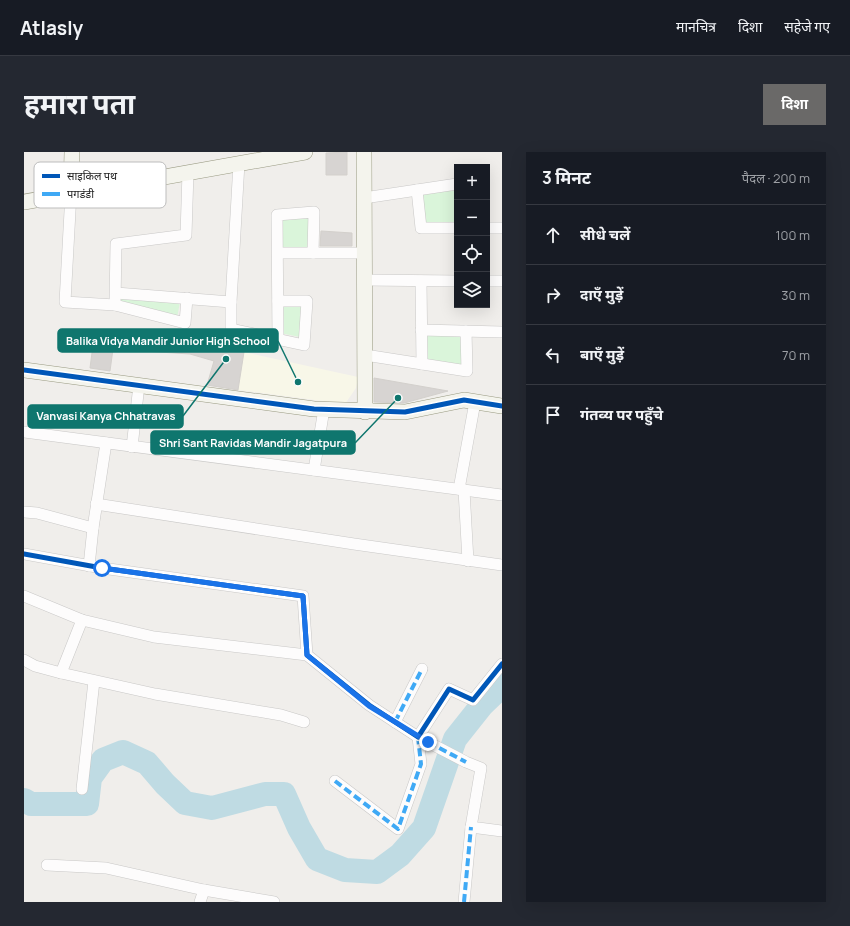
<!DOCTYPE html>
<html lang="hi">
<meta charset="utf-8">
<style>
body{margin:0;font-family:Manrope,"Noto Sans Devanagari",sans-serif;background:#242831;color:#f1f3f6}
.controls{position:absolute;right:12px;top:12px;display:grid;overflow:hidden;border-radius:0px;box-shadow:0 4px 16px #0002}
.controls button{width:36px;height:36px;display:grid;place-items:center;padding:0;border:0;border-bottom:1px solid #363941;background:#171b24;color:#f1f3f6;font:20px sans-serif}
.stop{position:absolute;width:12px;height:12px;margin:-9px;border:3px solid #1a73e8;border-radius:50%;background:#fff}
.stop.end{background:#1a73e8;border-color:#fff;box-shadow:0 1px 4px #0008}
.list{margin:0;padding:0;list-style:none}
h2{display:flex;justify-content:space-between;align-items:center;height:52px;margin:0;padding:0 16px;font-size:17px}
h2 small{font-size:13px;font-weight:400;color:#9ea1a6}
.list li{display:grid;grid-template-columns:26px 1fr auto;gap:12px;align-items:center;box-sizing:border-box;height:60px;padding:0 16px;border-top:1px solid #363941}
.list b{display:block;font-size:15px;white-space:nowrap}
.list em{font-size:13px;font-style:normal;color:#9ea1a6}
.icon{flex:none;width:22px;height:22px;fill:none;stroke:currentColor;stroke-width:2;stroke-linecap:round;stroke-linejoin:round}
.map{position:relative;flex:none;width:478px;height:750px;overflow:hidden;border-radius:0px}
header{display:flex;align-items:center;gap:24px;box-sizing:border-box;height:56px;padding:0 20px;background:#171b24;border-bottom:1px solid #363941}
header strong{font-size:19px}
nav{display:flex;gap:22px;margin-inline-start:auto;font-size:14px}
.intro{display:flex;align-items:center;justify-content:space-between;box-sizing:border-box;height:96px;padding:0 24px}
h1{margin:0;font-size:28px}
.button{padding:10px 18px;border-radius:0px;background:#6a6968;color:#fff;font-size:14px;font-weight:700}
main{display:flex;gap:24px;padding:0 24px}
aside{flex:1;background:#171b24;border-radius:0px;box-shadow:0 4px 16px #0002}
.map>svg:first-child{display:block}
.education{fill:#f8f7e8}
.park{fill:#daf5da}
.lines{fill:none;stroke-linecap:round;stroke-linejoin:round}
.river{stroke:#bfdbe3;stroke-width:24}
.building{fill:#d7d4d2;stroke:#d3d0cc}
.street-casing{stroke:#c9c8c7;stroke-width:12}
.secondary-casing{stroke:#999a82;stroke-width:16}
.street{stroke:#fdfcfc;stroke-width:11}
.secondary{stroke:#f4f4ed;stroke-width:15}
.quiet{stroke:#3fa9f5;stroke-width:4;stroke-dasharray:8 4;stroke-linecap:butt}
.cycleway-casing{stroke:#fff;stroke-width:8}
.cycleway{stroke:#0057b8;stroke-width:5}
.route{stroke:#1a73e8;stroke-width:5}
.key{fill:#fff;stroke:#bdbdbd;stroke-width:1}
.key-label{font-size:11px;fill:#222}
.leader{fill:none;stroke:#0f766e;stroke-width:1.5}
.callout-dot{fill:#0f766e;stroke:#fff;stroke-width:1.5}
.callout{fill:#0f766e;stroke:#0f766e;stroke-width:1.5}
.callout-label{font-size:11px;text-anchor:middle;font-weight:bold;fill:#fff}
</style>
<header>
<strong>Atlasly</strong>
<nav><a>मानचित्र</a><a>दिशा</a><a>सहेजे गए</a></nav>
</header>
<div class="intro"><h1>हमारा पता</h1><a class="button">दिशा</a></div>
<main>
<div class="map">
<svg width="478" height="750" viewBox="0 0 478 750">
<rect width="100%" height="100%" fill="#f0eeeb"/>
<polygon class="education" points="220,200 334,225 332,236 321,252 214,238"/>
<g class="park">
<polygon points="433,37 433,73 409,73 400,70 398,42"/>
<polygon points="285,65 285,98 258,98 259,67"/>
<polygon points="96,145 156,150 153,166 96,151"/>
<polygon points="256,153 277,154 276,185 256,181"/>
<polygon points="403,182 433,183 439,186 439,213 435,214 402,208"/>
</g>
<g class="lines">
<polyline class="river" points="0,648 7,652 63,652 66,626 79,608 99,600 123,611 141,632 161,651 188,656 241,642 260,642 275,676 293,707 321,718 353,720 376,703 400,676 431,587 458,553 478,534"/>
</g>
<g class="building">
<polygon points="323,0 323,23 302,23 302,1"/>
<polygon points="297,79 328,81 328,94 296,94"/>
<polygon points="71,178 158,185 220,200 214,238 183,233 190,209 166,202 89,197 86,219 66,216"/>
<polygon points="350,226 424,239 380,251 350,250"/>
</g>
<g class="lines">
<g class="street-casing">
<g id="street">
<polyline points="215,11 207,150 207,177 280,193 283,149 254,149"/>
<polyline points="393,38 397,76 433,76"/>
<polyline points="47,41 41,150 91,153 161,171 163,146"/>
<polyline points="340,46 433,32"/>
<polyline points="463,76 478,76"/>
<polyline points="255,101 340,101"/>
<polyline points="340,128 433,129"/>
<polyline points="397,129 398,212"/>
<polyline points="463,129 478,129"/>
<polyline points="92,141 207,150"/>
<polyline points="91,153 92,92 162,83 164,20"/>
<polyline points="397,178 478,180"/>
<polyline points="254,186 253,63 290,60 289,101"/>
<polyline points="341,203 443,219 442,179"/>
<polyline points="0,280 478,343"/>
<polyline points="108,295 115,233"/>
<polyline points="290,318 300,257"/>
<polyline points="435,337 451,250"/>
<polyline points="440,338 444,409"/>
<polyline points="72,352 330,392 478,413"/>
<polyline points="0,360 13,361 69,376"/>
<polyline points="0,402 78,416 279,444 283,503 345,553 394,585 425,537 449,548 478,512"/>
<polyline points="65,414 69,376 82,291"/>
<polyline points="0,444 58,468 130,485 283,503"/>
<polyline points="0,508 11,514 37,521 131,542 257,563 280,570"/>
<polyline points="37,521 58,468"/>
<polyline points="371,570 398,517"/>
<polyline points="394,585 442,610 457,616 447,675 478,679"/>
<polyline points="311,629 374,677 397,612 394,585"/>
<polyline points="58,637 70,529"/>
<polyline points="23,713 82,716 180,738 250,750"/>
<polyline points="176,750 180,738"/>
<polyline points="440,750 447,675"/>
</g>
</g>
<g class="secondary-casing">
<g id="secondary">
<polyline points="340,0 341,260"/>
<polyline points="47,41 48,0"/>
<polyline points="0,50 281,0"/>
<polyline points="0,218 290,257 381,260 440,248 478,254"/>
</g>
</g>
<use href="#street" class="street"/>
<use href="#secondary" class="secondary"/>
<g class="quiet">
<polyline points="371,570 398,517"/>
<polyline points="394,585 442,610"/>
<polyline points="311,629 374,677 397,612 394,585"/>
<polyline points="440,750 447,675"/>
</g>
<g class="cycleway-casing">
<g id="cycleway">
<polyline points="0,218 290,257 381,260 440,248 478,254"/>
<polyline points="0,402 78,416 279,444 283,503 345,553 394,585 425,537 449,548 478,512"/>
</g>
</g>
<use href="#cycleway" class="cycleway"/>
</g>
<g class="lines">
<polyline class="route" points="78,416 279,444 283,503 345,554 404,590"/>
</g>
<rect x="10" y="10" width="132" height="46" rx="6" class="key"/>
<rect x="18" y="22" width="18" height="4" fill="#0057b8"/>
<rect x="18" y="40" width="18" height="4" fill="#3fa9f5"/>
<g class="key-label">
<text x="43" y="28">साइकिल पथ</text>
<text x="43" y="46">पगडंडी</text>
</g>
<path class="leader" d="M274 230L254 189M202 207L159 264M374 246L331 291"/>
<g class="callout-dot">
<circle cx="274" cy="230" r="4"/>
<circle cx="202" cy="207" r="4"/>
<circle cx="374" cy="246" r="4"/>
</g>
<g class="callout">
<rect x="34" y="177" width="220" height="23" rx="4"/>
<rect x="4" y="253" width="155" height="23" rx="4"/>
<rect x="127" y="279" width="204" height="23" rx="4"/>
</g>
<g class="callout-label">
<text x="144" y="193">Balika Vidya Mandir Junior High School</text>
<text x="82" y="268">Vanvasi Kanya Chhatravas</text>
<text x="229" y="295">Shri Sant Ravidas Mandir Jagatpura</text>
</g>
</svg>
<div class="controls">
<button>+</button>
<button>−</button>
<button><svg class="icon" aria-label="locate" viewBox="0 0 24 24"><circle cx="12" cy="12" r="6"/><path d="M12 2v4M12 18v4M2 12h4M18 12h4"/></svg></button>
<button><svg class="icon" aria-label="layers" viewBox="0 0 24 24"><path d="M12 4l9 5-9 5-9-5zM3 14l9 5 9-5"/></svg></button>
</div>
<div class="stop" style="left:78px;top:416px"></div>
<div class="stop end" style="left:404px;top:590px"></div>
</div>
<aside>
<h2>3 मिनट<small>पैदल · 200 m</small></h2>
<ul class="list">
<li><svg class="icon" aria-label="ahead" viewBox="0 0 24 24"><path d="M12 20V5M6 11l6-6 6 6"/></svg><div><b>सीधे चलें</b></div><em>100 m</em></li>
<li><svg class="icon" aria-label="right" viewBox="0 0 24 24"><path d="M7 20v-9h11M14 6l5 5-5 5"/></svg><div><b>दाएँ मुड़ें</b></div><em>30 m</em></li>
<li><svg class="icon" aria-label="left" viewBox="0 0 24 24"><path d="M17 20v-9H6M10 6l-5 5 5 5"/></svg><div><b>बाएँ मुड़ें</b></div><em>70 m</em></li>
<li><svg class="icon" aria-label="arrive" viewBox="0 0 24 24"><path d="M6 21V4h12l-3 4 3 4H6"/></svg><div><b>गंतव्य पर पहुँचे</b></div></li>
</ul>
</aside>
</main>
